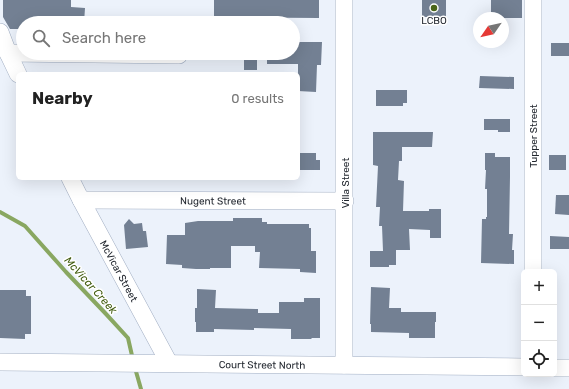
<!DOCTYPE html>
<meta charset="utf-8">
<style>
body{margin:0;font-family:Rubik,sans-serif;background:#f6f6f6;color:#222}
.controls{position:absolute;right:12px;bottom:12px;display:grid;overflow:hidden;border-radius:6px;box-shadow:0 4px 16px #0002}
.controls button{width:36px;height:36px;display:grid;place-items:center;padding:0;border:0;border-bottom:1px solid #e0e0e0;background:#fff;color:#222;font:20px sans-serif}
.compass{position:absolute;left:473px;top:12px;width:36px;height:36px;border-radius:50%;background:#fff;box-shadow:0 4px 16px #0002;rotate:236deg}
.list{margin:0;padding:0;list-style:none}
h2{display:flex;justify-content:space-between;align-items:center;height:52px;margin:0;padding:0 16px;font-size:17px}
h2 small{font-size:13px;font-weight:400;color:#767676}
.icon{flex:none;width:22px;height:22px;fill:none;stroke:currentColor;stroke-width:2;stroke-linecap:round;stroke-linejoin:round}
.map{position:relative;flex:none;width:569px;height:389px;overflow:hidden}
.search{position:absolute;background:#fff;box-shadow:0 4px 16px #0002;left:16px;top:16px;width:284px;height:44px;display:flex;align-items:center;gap:10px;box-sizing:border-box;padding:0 14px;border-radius:22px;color:#767676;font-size:15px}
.panel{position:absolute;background:#fff;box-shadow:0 4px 16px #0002;left:16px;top:72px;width:284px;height:108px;border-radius:6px}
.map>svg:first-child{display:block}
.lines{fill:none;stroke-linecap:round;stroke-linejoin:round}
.stream{stroke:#89a761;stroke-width:4}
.building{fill:#738093}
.minor-casing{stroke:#a1aec3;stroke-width:18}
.minor{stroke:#fff;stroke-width:17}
.poi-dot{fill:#496417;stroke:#fff;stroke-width:1.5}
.labels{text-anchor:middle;stroke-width:3;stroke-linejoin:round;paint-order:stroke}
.poi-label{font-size:10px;fill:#21262e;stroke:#fff}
.street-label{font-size:10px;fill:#21262e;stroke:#fff}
.water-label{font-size:11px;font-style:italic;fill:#3f5a0c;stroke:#fff}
</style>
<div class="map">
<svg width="569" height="389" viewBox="0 0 569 389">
<rect width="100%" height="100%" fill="#ecf2fb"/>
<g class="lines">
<g class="stream">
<polyline points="0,212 25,226 66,272 106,314 128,338 133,360"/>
<polyline points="135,368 141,389"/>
</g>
</g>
<g class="building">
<polygon points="3,0 71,0 71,7 85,8 84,23 23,23 23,29 10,29 3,17"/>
<polygon points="214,0 319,0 319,18 214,17"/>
<rect x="422" y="0" width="24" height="17"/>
<rect x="491" y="0" width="31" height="18"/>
<polygon points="293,42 322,42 321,65 317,65 316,92 298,91 298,64 267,64 267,53 293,53"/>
<rect x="551" y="43" width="18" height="13"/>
<rect x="244" y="55" width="13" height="15"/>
<polygon points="480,76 514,77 514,89 479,88"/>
<polygon points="376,90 407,90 407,103 403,103 403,106 376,106"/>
<polygon points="484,119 510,119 510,132 498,132 498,130 484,130"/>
<polygon points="373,132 433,132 432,147 402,147 402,161 399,161 398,180 404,181 403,211 429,211 429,209 441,209 441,238 430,238 430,230 409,229 410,250 396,250 396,265 389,265 389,267 370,267 370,251 383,251 382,226 379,226 380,207 376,207 378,166 373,165"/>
<polygon points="298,153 316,153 316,160 320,160 320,170 298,170"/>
<polygon points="485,153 495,153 495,157 510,157 510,177 509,234 513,234 512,250 514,250 514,264 481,263 482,219 486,219 486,217 487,217 487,189 485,189 486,170 485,170"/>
<rect x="549" y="155" width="17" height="15"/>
<polygon points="556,195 569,195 569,215 555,214"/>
<polygon points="233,218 262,218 262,222 267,222 267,224 309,224 309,228 311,228 311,251 316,251 316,273 300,272 300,269 259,268 260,252 255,252 255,246 231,246 231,268 210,268 210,269 196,269 182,268 182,265 166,264 167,235 185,235 185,223 198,221 233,221"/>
<polygon points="129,219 134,224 142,223 143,231 146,231 148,247 126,249 124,225"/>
<polygon points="550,236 569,237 569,249 550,249"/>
<polygon points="371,287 390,288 389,308 401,308 401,312 436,312 436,322 435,322 435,338 409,338 409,333 371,332 371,324 370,324"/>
<polygon points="197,289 216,290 215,308 258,309 258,313 279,313 279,302 304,302 304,298 320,298 320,338 311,338 312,339 291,339 291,329 254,328 254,330 214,329 214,332 196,332 196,322 195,322 195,308 197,308"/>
<polygon points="0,290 26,290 26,296 31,296 31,334 25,334 25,339 0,338"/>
</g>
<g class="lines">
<g class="minor-casing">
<g id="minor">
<polyline points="344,0 344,365"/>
<polyline points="0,32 8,53 18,74"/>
<polyline points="8,53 179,55"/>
<path id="s1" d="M70,178L81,200L169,363"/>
<path id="s2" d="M81,200L345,201"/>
<polyline points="533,272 533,0"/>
<path id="s3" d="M0,362L524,367"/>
<polyline points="554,368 569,368"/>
</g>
</g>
<use href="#minor" class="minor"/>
</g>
<circle class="poi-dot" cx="434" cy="8" r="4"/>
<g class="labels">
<g class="poi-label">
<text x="434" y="24">LCBO</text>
</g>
<g class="street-label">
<text transform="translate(533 136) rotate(-90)" y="4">Tupper Street</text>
<text transform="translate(345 183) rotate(-90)" y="4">Villa Street</text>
<text dy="4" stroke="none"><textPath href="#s2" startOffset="132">Nugent Street</textPath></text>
<text dy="4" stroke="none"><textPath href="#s1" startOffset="105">McVicar Street</textPath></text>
<text dy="4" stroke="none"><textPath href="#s3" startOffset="262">Court Street North</textPath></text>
</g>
<g class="water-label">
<text transform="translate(91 285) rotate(48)" y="4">McVicar Creek</text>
</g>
</g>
</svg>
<div class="controls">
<button>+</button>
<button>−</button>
<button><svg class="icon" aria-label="locate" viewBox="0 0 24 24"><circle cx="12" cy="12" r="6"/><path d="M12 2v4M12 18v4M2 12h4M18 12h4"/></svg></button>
</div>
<svg class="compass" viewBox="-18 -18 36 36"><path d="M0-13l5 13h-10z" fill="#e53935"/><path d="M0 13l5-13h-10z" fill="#767676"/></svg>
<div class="search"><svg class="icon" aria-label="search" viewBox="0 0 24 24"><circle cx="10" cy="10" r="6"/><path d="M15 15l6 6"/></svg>Search here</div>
<section class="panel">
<h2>Nearby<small>0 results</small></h2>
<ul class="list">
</ul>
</section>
</div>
